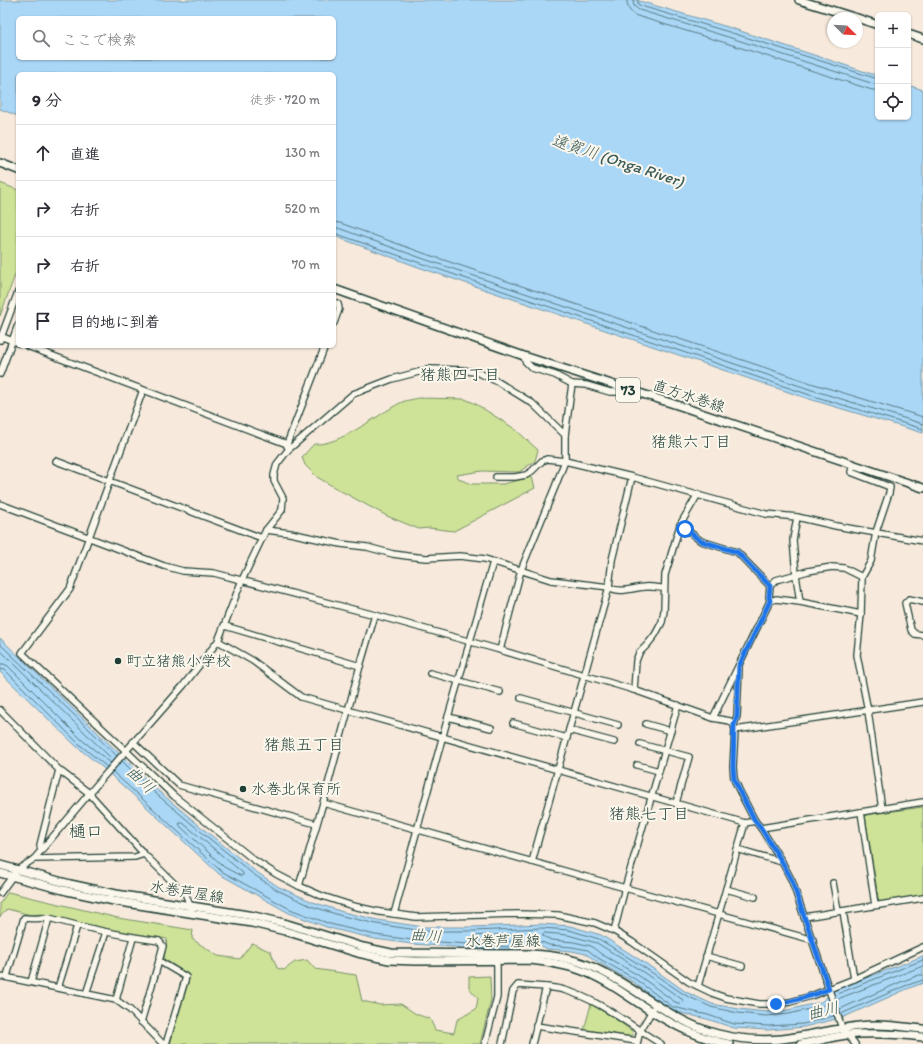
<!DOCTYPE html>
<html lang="ja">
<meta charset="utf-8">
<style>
body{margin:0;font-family:Itim,"Klee One",sans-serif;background:#f2f2f3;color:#2b2b33}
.controls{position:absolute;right:12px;top:12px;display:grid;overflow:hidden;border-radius:6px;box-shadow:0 1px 3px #0004}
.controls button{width:36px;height:36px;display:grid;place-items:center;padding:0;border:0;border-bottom:1px solid #e1e1e2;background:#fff;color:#2b2b33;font:20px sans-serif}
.compass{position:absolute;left:827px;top:12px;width:36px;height:36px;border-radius:50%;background:#fff;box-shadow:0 1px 3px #0004;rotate:114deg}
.stop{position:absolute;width:12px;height:12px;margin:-9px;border:3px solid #1a73e8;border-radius:50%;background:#fff}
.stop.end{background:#1a73e8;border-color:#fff;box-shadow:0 1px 4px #0008}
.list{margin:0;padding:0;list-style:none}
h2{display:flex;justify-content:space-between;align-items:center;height:52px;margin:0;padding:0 16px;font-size:17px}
h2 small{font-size:13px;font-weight:400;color:#7c7c81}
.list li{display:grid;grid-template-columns:26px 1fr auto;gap:12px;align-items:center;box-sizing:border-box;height:56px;padding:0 16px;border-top:1px solid #e1e1e2}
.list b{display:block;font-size:15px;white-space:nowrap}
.list em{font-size:13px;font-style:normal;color:#7c7c81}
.icon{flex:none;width:22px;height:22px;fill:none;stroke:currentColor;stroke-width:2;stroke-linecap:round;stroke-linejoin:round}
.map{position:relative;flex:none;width:923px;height:1044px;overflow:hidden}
.search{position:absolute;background:#fff;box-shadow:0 1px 3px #0004;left:16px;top:16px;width:320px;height:44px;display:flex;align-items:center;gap:10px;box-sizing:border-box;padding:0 14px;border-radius:6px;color:#7c7c81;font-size:15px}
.panel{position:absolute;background:#fff;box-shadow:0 1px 3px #0004;left:16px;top:72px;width:320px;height:276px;border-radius:6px}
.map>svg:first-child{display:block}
.green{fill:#cee398;stroke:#769066}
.water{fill:#abd7f7;stroke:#7399a9;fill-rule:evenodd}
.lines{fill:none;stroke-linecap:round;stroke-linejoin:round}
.shore{stroke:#577b82;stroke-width:1}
.minor-casing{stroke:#1f3d34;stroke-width:8}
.major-casing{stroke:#1f3d34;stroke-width:10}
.minor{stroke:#fbf7ec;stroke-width:5.5}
.major{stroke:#fbf7ec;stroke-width:7}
.route{stroke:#1a73e8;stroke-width:5}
.poi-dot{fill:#1f3d34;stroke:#fbf7ec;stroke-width:1.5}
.labels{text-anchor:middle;stroke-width:4;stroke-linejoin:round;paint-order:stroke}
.shield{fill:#fbf7ec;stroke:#61756b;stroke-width:1}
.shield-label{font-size:14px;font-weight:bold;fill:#1f3d34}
.street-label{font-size:15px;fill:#1f3d34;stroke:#fbf7ec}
.poi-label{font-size:15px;fill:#1f3d34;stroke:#fbf7ec;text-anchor:start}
.water-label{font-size:16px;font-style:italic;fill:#3b5c5b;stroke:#fbf7ec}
.neighbourhood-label{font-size:16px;fill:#1f3d34;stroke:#fbf7ec}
.quarter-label{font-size:17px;fill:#1f3d34;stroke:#fbf7ec}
</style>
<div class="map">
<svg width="923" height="1044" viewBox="0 0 923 1044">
<rect width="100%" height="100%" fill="#f7eadc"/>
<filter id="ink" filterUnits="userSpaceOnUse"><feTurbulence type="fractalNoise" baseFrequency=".025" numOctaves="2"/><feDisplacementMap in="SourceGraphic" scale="8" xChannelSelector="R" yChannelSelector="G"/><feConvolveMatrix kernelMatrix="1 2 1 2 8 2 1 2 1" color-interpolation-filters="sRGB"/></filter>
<g filter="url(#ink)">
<g class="green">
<polygon points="0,183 18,190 18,267 0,316"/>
<path d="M418,398L465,399L476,404L515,429L538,450L535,461L519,472L482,471L457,475L459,479L471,484H503L532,477L535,488L454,531L429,528L419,529L387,516L339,490L317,477L305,465L302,457L314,444C339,446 377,415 400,403C405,400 412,400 418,398Z"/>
<polygon points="923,807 923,896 879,903 865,815"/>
<polygon points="8,892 118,918 193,930 192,939 218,956 240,959 252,943 271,952 277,968 284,970 295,962 307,960 315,969 356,975 362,1001 380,1005 401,1004 416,1014 430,1019 435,1030 454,1033 457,1020 476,1009 478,998 469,988 469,977 490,976 491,1000 480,1044 170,1044 190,976 164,959 167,939 103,928 42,914 31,915 7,909 0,917 0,903"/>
<polygon points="591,1004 607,1013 632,1031 633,1035 628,1036 584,1030"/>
</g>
<g class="water">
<path d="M0,0H636L731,28L878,76V117H908V85L923,90V433L809,399L421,268L334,236V74H18V116L0,109ZM18,18H334V58H18Z"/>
<polygon points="0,638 156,789 207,832 255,871 279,887 313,902 343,912 378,920 423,927 473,927 542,924 570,926 601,935 648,965 686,992 712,1004 739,1009 766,1012 788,1010 821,1002 835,990 923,956 923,983 907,989 844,1017 804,1027 768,1030 734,1028 707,1019 672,1011 633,982 596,961 586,954 572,951 547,949 542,946 524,945 511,951 412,944 375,939 329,928 289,913 219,874 140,801 102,767 77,747 0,672"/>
</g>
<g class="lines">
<g class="shore">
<path d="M627,0C627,8 630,13 637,16L726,43L872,90H878"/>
<polyline points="633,0 634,6 639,10 728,37 874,84 878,84"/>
<polyline points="638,0 638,4 641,6 729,32 878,79"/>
<polyline points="334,222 340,223 426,254 814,384 923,417"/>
<polyline points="334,228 338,228 424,259 812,390 923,424"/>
<polyline points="334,233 423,264 810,395 923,429"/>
<polyline points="0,644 117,756"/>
<polyline points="0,650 113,760"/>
<polyline points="0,664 4,664 8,666 82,740 111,763"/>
<polyline points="0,669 5,670 79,744 107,767"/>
<polyline points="122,761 154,792 205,835 253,874 277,890 311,906 342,916 377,924 423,931 473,931 542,928 569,930 599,939 645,968 685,995 711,1007 738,1013 766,1016 789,1014 822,1006 829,1001"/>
<polyline points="113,772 221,871 290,909 330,924 375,935 412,940 510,947 524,941 542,942 549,945 572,947 588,950 598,958 635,979 673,1007 708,1015 734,1024 768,1026 803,1024 834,1016"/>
<polygon points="180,823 183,823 243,873 243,875 241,876 224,867 180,826"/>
<polygon points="545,933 568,935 597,943 643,972 683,1000 684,1002 682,1004 675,1002 638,975 601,954 591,946 574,942 551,940 543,936 543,934"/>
<polygon points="519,934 521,935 520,937 509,942 476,940 474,938 476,936"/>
<polyline points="835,996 837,994 923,960"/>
<polyline points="837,1001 840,998 923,966"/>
<polyline points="840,1009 903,981 919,975 923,975"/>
<polyline points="841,1014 905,986 923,980"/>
</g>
<g class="minor-casing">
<g id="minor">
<polyline points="334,302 338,304 339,309 334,323"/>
<polyline points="0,336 18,343"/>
<polyline points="0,340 18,292"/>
<polyline points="27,346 287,444"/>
<polyline points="524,356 525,361 532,368 555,375 572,384 586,385 610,392 620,392 624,388"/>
<polyline points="0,374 18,325"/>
<polyline points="143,390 70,589 22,653 174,796 254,860 276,874 299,886 322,896 353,906 380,912 416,917 517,914 558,915 595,923 614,931 632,942 689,982 712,993 726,998 759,1004 776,1004 790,1002 811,996 854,979 923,947"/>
<polyline points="287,446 287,444 325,346"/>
<polyline points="56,461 262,538"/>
<polyline points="853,464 851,472 890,487 889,493 876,532 871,561 862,577 861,614 857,655 868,711 882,809"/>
<polyline points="496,477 515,477 526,475 532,471 542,461 547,459 565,461 632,477 766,514 797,517 836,526 923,541"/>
<path d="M0,504L164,566L183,571L214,573L375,615L500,650L634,690L713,718L730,721L734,725L735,730L733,767L734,779L739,790L755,821L761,828L782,862L792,881L842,1028C846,1035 851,1038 855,1044"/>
<polyline points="797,517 793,540 796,575 800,602"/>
<polyline points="680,525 701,541 737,552 770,586"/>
<path d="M266,530L290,533L341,544L367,547L393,554L407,556L426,558L460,556L485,559L551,580L609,587C620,594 632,588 644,587C651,586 658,588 664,588"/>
<polyline points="770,601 776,599 800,602 861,614"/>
<polyline points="923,602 909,599 905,603 911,630 915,634 923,635"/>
<polyline points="225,626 360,666"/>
<polyline points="218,641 253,661 301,697 745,823 755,821"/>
<polyline points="500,650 521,570 555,487 565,461 565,435 572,384"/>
<polyline points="430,673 500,692"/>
<polyline points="634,690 636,661 639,653 647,645 655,635 662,622 664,611 665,575 680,525 698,494"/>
<polyline points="521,698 618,725"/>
<polyline points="0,710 59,770 89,793 144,854 186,895 191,909"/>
<polyline points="448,717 491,728"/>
<polyline points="713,718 770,601 769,597 770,586 776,580 808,571 832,567 844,568 862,577"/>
<polyline points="513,723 567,738"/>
<polyline points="646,724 671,731"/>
<polyline points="734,725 737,716 739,668"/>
<polyline points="569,730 614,742"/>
<polyline points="735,730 923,702"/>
<polyline points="133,742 179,785 316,824"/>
<polyline points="640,744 689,757 676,803"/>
<polyline points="637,765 659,771"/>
<polyline points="323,803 625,888 813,940"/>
<polyline points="861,812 875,905"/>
<polyline points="761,828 923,802"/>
<polyline points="737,849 782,862"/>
<polyline points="41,850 40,845 59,770"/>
<polyline points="34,859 135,857 144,854"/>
<polyline points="532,862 609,587 612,560 632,477"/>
<polyline points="833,883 838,911"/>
<polyline points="299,886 323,803 360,666 375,615"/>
<polyline points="726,889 755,897"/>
<polyline points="0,893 17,870 34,859 104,776 183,686 218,641 242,580 266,530 282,510 283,498 274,481 274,475 277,464 288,450 353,394 392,379 430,369 463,370 479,373 498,382 532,403 565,435"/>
<polyline points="843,911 854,979"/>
<polyline points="394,914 448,717 493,562"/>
<polyline points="804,917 923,898"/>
<polyline points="614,931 625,888 678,705"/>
<polyline points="706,956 742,966"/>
<polyline points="0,976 116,1000 130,1010 163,1044"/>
<path d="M7,976L24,918C32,919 40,918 49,918"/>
<path d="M31,982L49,918C85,928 122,936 159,941L163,946L159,961L186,977L166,1044"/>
<polyline points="698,986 745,823"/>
<polyline points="58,988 77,926"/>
<polyline points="86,994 106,932"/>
<polyline points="116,1000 133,938"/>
<polyline points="141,1022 159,961"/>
<polyline points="536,1026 637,1041"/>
<polyline points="485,1044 497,997 497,966 496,958"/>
<polyline points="502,1044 513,991 518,985 546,987"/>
<path d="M532,1044L546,987C552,988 558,988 564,990C600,1000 629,1025 661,1044"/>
<polyline points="637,1044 640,1031 653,1009"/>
</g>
</g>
<g class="major-casing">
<g id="major">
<polyline points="799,0 857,18"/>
<polyline points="857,18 878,25"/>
<polyline points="908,34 923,39"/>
<polyline points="0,163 18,170"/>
<polyline points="334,289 524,356 677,405 923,488"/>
<path d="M0,865L70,884L116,894L254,916L284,923L363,947L391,953L531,954C556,955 580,960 601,971C641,991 674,1023 718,1034C738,1039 761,1041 782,1039C808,1036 833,1029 859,1026C880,1023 902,1027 923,1029"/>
<path d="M0,873L67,891L114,901L252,923L285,931L358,953L389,960L415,961L530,960C547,962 564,964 580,970C606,979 628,997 651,1011C676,1027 701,1039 729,1044"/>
<path d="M801,1044C816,1042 831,1037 846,1035C872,1032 897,1034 923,1037"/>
</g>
</g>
<use href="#minor" class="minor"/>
<use href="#major" class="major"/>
</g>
</g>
<g class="lines" filter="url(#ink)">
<path class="route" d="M685,529L701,541L737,552L770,586L769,597L770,601L739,666L737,716L734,725L733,767L734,779L739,790L755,821L761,828L782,862L792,881L829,989C812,996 795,1001 776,1004"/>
</g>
<g class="poi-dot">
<circle cx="118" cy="661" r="4"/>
<circle cx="243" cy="789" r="4"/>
</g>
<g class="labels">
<rect class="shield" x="616" y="378" width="24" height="24" rx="3"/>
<g class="shield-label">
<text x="628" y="395">73</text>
</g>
<g class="street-label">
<text transform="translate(689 396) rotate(18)" y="5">直方水巻線</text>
<text transform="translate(187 892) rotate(9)" y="5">水巻芦屋線</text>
<text x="503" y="946">水巻芦屋線</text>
</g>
<g class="poi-label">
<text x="126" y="666">町立猪熊小学校</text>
<text x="251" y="794">水巻北保育所</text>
</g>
<g class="water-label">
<text transform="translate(618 160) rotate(18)" y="6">遠賀川 (Onga River)</text>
<text transform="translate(141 779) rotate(43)" y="6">曲川</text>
<text transform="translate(426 935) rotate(4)" y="6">曲川</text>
<text transform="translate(823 1010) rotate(-13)" y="6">曲川</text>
</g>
<g class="neighbourhood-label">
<text x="460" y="380">猪熊四丁目</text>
<text x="691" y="447">猪熊六丁目</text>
<text x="304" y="750">猪熊五丁目</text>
<text x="649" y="819">猪熊七丁目</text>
</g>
<g class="quarter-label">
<text x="86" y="837">樋口</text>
</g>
</g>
</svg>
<div class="controls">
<button>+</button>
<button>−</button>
<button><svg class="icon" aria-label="locate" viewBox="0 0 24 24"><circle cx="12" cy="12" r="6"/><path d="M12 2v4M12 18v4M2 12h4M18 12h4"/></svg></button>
</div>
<svg class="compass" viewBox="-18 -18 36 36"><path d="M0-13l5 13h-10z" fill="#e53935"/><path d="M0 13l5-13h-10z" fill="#7c7c81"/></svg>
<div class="stop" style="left:685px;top:529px"></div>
<div class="stop end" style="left:776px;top:1004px"></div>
<div class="search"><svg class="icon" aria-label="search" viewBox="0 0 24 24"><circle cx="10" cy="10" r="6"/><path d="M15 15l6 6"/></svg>ここで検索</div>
<section class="panel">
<h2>9 分<small>徒歩 · 720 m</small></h2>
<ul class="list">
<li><svg class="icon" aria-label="ahead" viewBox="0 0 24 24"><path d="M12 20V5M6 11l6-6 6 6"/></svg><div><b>直進</b></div><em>130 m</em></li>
<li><svg class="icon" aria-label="right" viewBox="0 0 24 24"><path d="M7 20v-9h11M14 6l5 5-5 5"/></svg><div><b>右折</b></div><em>520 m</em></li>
<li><svg class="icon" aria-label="right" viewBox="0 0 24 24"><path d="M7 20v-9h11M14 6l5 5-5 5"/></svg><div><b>右折</b></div><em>70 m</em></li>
<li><svg class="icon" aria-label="arrive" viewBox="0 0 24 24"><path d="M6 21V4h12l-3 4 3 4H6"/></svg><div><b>目的地に到着</b></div></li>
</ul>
</section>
</div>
